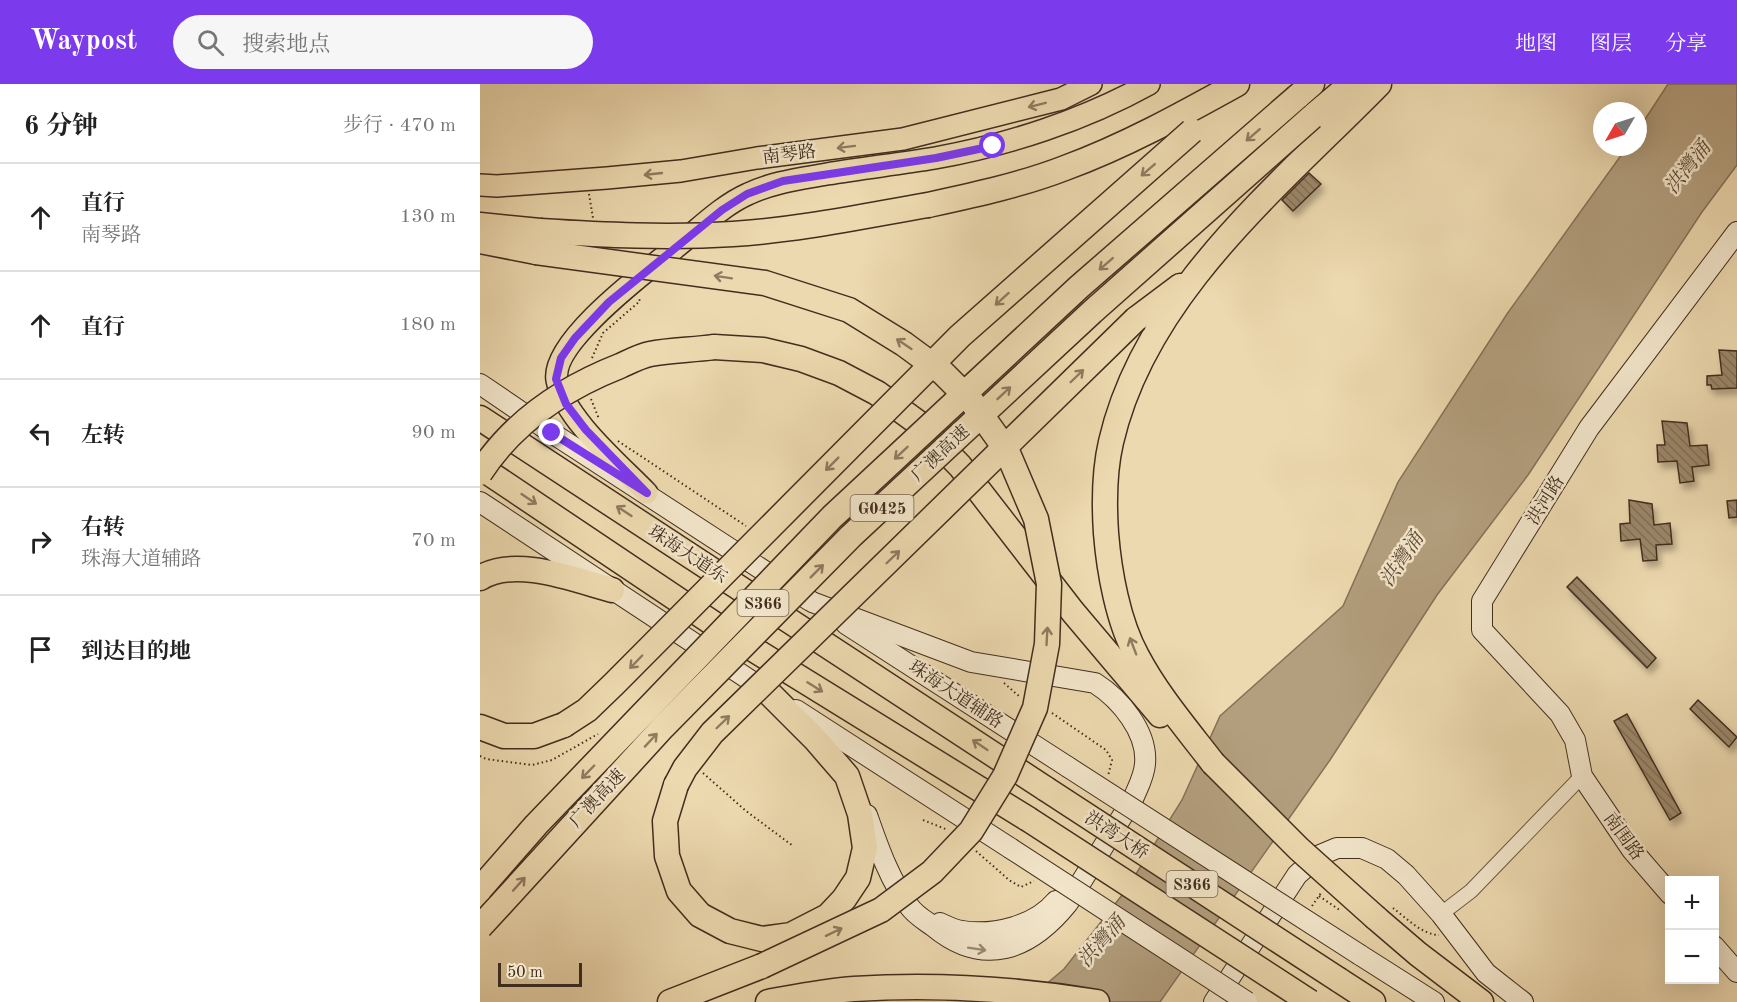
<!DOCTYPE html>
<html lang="zh">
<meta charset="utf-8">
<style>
body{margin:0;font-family:"Old Standard TT","Noto Serif SC",serif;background:#f6f6f6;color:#222}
.controls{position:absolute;right:18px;bottom:18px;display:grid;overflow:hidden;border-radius:0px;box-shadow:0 6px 24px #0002}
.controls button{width:54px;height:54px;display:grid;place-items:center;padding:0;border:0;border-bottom:2px solid #e0e0e0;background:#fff;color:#222;font:30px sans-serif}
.compass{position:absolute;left:1113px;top:18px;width:54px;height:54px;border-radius:50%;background:#fff;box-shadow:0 6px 24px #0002;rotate:231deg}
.scale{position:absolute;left:18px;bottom:15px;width:84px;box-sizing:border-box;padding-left:6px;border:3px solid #422e1f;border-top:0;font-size:16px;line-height:21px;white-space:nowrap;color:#422e1f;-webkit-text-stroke:4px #f3e6cb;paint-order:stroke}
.stop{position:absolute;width:18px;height:18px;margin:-14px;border:4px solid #7c3aed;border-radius:50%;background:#fff}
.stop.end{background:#7c3aed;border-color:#fff;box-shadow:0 2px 6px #0008}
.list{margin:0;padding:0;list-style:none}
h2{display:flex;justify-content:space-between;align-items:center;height:78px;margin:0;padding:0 24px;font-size:26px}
h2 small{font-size:20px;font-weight:400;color:#767676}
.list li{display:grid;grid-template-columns:39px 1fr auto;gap:18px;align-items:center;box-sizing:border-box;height:108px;padding:0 24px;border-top:2px solid #e0e0e0}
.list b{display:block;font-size:22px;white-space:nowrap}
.list p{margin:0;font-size:20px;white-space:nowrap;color:#767676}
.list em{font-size:20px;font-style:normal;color:#767676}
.icon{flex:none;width:33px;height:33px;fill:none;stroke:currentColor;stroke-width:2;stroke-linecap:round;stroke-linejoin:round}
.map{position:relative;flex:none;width:1257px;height:918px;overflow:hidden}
header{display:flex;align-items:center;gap:36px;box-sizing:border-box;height:84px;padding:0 30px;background:#7c3aed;color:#fff}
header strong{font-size:28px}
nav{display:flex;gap:33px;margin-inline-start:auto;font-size:21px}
.search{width:420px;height:54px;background:#f6f6f6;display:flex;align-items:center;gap:15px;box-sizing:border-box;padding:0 21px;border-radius:33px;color:#767676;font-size:22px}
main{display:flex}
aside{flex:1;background:#fff}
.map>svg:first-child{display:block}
.water{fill:#b39f7e;stroke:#867258;stroke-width:1.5}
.building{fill:url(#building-back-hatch);stroke:#422e1f;stroke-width:1.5;filter:url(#shadow)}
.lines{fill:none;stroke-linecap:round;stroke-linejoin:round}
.street-casing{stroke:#6d5943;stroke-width:16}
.secondary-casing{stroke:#422e1f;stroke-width:22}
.primary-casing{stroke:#422e1f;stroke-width:24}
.highway-casing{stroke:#422e1f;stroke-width:27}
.path{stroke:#422e1f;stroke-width:2;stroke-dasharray:1.5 3;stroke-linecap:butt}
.street{stroke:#f3e6cb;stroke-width:14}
.secondary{stroke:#f3e6cb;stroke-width:20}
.primary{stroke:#edd9af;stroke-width:21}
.highway{stroke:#edd9af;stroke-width:24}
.secondary-bridge-casing{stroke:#422e1f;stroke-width:22;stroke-linecap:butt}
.highway-bridge-casing{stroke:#422e1f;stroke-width:27;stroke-linecap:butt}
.secondary-bridge{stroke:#f3e6cb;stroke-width:20}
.highway-bridge{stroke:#edd9af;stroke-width:24}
.oneway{stroke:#8f7b60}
.oneway2{stroke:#9a8a75}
.route{stroke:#7c3aed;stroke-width:8}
.labels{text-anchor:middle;stroke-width:5;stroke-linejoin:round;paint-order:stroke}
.shield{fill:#f3e6cb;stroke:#776553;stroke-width:1.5}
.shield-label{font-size:16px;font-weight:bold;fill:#422e1f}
.street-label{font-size:18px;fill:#422e1f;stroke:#f3e6cb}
.water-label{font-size:20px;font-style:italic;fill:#5e4a37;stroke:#f3e6cb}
</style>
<header>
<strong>Waypost</strong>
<div class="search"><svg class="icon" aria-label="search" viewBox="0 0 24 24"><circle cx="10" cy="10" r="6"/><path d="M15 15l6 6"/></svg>搜索地点</div>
<nav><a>地图</a><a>图层</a><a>分享</a></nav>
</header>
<main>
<aside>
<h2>6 分钟<small>步行 · 470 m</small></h2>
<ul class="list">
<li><svg class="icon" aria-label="ahead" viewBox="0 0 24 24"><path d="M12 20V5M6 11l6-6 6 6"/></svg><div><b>直行</b><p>南琴路</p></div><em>130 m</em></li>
<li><svg class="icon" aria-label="ahead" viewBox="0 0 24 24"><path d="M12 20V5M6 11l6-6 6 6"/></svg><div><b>直行</b></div><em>180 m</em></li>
<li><svg class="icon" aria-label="left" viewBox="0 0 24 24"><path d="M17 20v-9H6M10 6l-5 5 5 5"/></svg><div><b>左转</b></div><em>90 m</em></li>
<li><svg class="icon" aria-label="right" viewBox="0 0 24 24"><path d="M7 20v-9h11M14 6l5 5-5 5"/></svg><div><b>右转</b><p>珠海大道辅路</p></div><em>70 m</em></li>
<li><svg class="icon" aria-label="arrive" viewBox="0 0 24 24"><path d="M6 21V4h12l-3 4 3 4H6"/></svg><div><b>到达目的地</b></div></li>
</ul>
</aside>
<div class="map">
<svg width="1257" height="918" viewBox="0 0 1257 918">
<defs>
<pattern id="building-back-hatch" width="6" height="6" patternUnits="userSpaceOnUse" patternTransform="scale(1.5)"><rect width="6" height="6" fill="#9b876a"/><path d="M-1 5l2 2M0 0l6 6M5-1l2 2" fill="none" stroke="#806f57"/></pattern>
<filter id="shadow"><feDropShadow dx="3.5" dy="6" stdDeviation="3" flood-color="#0004"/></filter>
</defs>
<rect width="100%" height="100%" fill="#edd9af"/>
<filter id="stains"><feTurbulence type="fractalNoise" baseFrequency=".00333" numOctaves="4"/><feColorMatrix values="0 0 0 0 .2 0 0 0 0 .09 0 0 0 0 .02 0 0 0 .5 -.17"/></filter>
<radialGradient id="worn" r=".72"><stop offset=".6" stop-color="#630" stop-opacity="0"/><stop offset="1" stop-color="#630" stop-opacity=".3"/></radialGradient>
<polygon class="water" points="1188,0 1257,0 1257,81 1222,128 1048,391 957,511 850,676 680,918 545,918 584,885 646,806 702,716 740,632 863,522 918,398 1027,230 1147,63 1158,63 1158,46"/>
<g class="building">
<polygon points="829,89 841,100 813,127 802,116"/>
<polygon points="1239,266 1257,267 1257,304 1232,305 1231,301 1227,301 1227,292 1242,291"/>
<polygon points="1182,337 1207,339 1210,362 1227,361 1229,381 1212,383 1214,397 1200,399 1197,377 1178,378 1177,361 1185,361"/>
<polygon points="1149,416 1172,420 1174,441 1190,439 1192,460 1176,461 1177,476 1163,477 1160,455 1141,457 1140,440 1150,439"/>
<polygon points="1257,416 1257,433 1249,434 1247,417"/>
<polygon points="1097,493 1176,574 1167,584 1087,503"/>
<polygon points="1218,616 1257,653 1249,663 1210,625"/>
<polygon points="1147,630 1201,729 1190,736 1134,637"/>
</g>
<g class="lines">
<g class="street-casing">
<polyline id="street" points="961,830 991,807 1102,692"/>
</g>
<g class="secondary-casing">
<g id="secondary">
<polyline points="0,300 72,349 329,516"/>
<polyline points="0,418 291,610"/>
<path d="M332,518L491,578L615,599C640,615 668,648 665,680C664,693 658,703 653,715L588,819C550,866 504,884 454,843C446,837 435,831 429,822C409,795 398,762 387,731"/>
<polyline points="366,540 588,683"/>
<polyline points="316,626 530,764"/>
<polyline points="1190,810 1152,766 1102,692 1095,656 1080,630 1002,546 1002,517 1109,344 1257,148"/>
<path d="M460,839C467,842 474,846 482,847C514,852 555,842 576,817"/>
<polyline points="1234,862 1257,888"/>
<polyline points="880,871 954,918"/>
<polyline points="734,918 817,791 838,772 857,764 882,764 907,775 926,791 961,830 1006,889 1043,918"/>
</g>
</g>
<g class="primary-casing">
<g id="primary">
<polyline points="0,101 17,102 127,94 201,87 277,74 423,55 581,15 611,0"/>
<path d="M167,409C140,381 84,334 77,296C70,258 168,186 195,164C218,146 241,122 268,110C293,98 320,95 347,90C383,84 419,80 455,74C528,61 604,36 669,0"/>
</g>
</g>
<g class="highway-casing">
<g id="highway">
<polyline points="817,13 832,0"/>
<polyline points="832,33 871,0"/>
<path d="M448,121C494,111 541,101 585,84C645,62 701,31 757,0"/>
<polyline points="0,141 60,147"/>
<polyline points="0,157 56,168"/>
<polyline points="656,235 700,202"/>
<polyline points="234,263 283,266 321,275 359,289 397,309 437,338 480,382 593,528 680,631"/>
<polyline points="0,334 566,705"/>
<polyline points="0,383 252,552 548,735"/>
<path d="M0,494C35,472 95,496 132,506"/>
<polyline points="0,643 24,652 54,652 84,641"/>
<path d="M733,679C706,644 677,610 657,572C638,538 629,487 626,449C624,419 624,388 631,358C665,210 797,104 899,0"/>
<polyline points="196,701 185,737 187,772 199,807 220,831 250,847 282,855 311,851 348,832 364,815 378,794 385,764 380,730 367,692 335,655 288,608"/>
<polyline points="896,834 938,870 1001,918"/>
<polyline points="859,896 893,918"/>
<polyline points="190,918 282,882"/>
<path d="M288,918C316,913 345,907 374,905C455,900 537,905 617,918"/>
</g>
</g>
<g class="path">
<polyline points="109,110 113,134"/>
<polyline points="112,274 123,249 160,217 158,213"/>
<polyline points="111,315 119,335"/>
<polyline points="138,357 266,442"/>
<polyline points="524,599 540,613"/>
<polyline points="572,629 626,666 632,676 628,692"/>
<polyline points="0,672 6,675 52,681 72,676 118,650"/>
<polyline points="223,689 266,727 313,762"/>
<polyline points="443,736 468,746"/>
<polyline points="496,767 529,796 541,803 554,797"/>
<polyline points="839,812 861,827"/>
<polyline points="832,822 841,809"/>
<path d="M913,824C926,834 943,851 959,851"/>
</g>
<use href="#street" class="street"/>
<use href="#secondary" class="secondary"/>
<use href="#primary" class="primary"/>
<use href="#highway" class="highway"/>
<g class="secondary-bridge-casing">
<g id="secondary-bridge">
<polyline points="588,683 880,871"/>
<polyline points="530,764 767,918"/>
</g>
</g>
<g class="highway-bridge-casing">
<g id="highway-bridge">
<path d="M60,147C124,151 188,154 253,150C318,146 384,132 448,121"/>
<polyline points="56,168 285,199 369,226 424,260 462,288 492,318 527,367 556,435 569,500 567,560 555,624 525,692 491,747 452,788 401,826 282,882"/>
<path d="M0,389C33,338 84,304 140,282C149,278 160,272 170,270C190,266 213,266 234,263"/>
<polyline points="84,641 107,626 134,600 480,252 712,47"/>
<polyline points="733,679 819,765 896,834"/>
<polyline points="196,701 205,684 232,649 656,235"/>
<polyline points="566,705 859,896"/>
<polyline points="548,735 830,918"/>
<polyline points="0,805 56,741 352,433 599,203 817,13"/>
<polyline points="0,843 183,643 371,452 612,228 832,33"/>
</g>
</g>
<use href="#secondary-bridge" class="secondary-bridge"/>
<use href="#highway-bridge" class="highway-bridge"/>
</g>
<defs><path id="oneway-shaft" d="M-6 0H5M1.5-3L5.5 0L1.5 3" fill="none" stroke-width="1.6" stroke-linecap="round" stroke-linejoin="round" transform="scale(1.5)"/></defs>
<g class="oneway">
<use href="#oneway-shaft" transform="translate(557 21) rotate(166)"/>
<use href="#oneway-shaft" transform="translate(773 51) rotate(139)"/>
<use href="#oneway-shaft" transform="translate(366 63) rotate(173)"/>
<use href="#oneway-shaft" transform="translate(668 86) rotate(139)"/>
<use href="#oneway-shaft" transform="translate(173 90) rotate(174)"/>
<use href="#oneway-shaft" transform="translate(626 180) rotate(139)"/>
<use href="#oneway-shaft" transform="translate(243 193) rotate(-171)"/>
<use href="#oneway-shaft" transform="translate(522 215) rotate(138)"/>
<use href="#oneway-shaft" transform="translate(424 260) rotate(-146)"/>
<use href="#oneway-shaft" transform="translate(597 292) rotate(-44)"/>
<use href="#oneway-shaft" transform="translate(524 309) rotate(-43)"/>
<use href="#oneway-shaft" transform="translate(421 369) rotate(137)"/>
<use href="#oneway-shaft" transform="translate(352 380) rotate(135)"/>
<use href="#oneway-shaft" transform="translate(49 415) rotate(34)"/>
<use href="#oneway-shaft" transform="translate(144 427) rotate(-147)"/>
<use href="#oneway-shaft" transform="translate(413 473) rotate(-44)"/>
<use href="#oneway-shaft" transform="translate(337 487) rotate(-45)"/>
<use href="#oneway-shaft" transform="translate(567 552) rotate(-87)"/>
<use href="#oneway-shaft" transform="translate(653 562) rotate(-111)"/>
<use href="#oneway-shaft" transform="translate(156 578) rotate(134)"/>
<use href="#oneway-shaft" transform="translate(335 603) rotate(32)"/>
<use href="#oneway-shaft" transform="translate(243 638) rotate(-44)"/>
<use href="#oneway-shaft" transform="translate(171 656) rotate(-47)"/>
<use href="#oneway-shaft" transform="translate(500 661) rotate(-146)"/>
<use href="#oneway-shaft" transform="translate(108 688) rotate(134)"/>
<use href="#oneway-shaft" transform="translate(39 800) rotate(-48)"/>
<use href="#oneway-shaft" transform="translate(354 848) rotate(-26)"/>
</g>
<use class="oneway2" href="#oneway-shaft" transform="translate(497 865) rotate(9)"/>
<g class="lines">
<polyline class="route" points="72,349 167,409 106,346 86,320 76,295 81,274 95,254 129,218 242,126 267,110 303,97 456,74 513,62"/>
</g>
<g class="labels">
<g class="shield">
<rect x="370.5" y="411" width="63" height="26" rx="4.5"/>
<rect x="257.5" y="506" width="51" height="26" rx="4.5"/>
<rect x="686.5" y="787" width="51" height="26" rx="4.5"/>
</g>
<g class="shield-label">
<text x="402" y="430">G0425</text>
<text x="283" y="525">S366</text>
<text x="712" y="806">S366</text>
</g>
<g class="street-label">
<text transform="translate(309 70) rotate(-7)" y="6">南琴路</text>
<text transform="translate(460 369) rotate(-43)" y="6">广澳高速</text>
<text transform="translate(1065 416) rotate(-58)" y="6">洪河路</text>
<text transform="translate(208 470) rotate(33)" y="6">珠海大道东</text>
<text transform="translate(476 610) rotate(33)" y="6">珠海大道辅路</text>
<text transform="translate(117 714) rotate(-47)" y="6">广澳高速</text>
<text transform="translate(637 751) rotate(33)" y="6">洪湾大桥</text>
<text transform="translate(1144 752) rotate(54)" y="6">南围路</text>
</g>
<g class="water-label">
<text transform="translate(1207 83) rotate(-52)" y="7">洪灣涌</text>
<text transform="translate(921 475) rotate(-56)" y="7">洪灣涌</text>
<text transform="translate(621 857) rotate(-49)" y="7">洪灣涌</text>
</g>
</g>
<rect width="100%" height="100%" filter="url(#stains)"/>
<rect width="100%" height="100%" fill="url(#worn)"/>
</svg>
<div class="controls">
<button>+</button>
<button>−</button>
</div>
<svg class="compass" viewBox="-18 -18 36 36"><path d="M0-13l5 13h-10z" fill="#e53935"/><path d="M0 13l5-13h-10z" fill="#767676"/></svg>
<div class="scale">50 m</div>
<div class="stop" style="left:513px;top:62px"></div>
<div class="stop end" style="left:72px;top:349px"></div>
</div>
</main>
